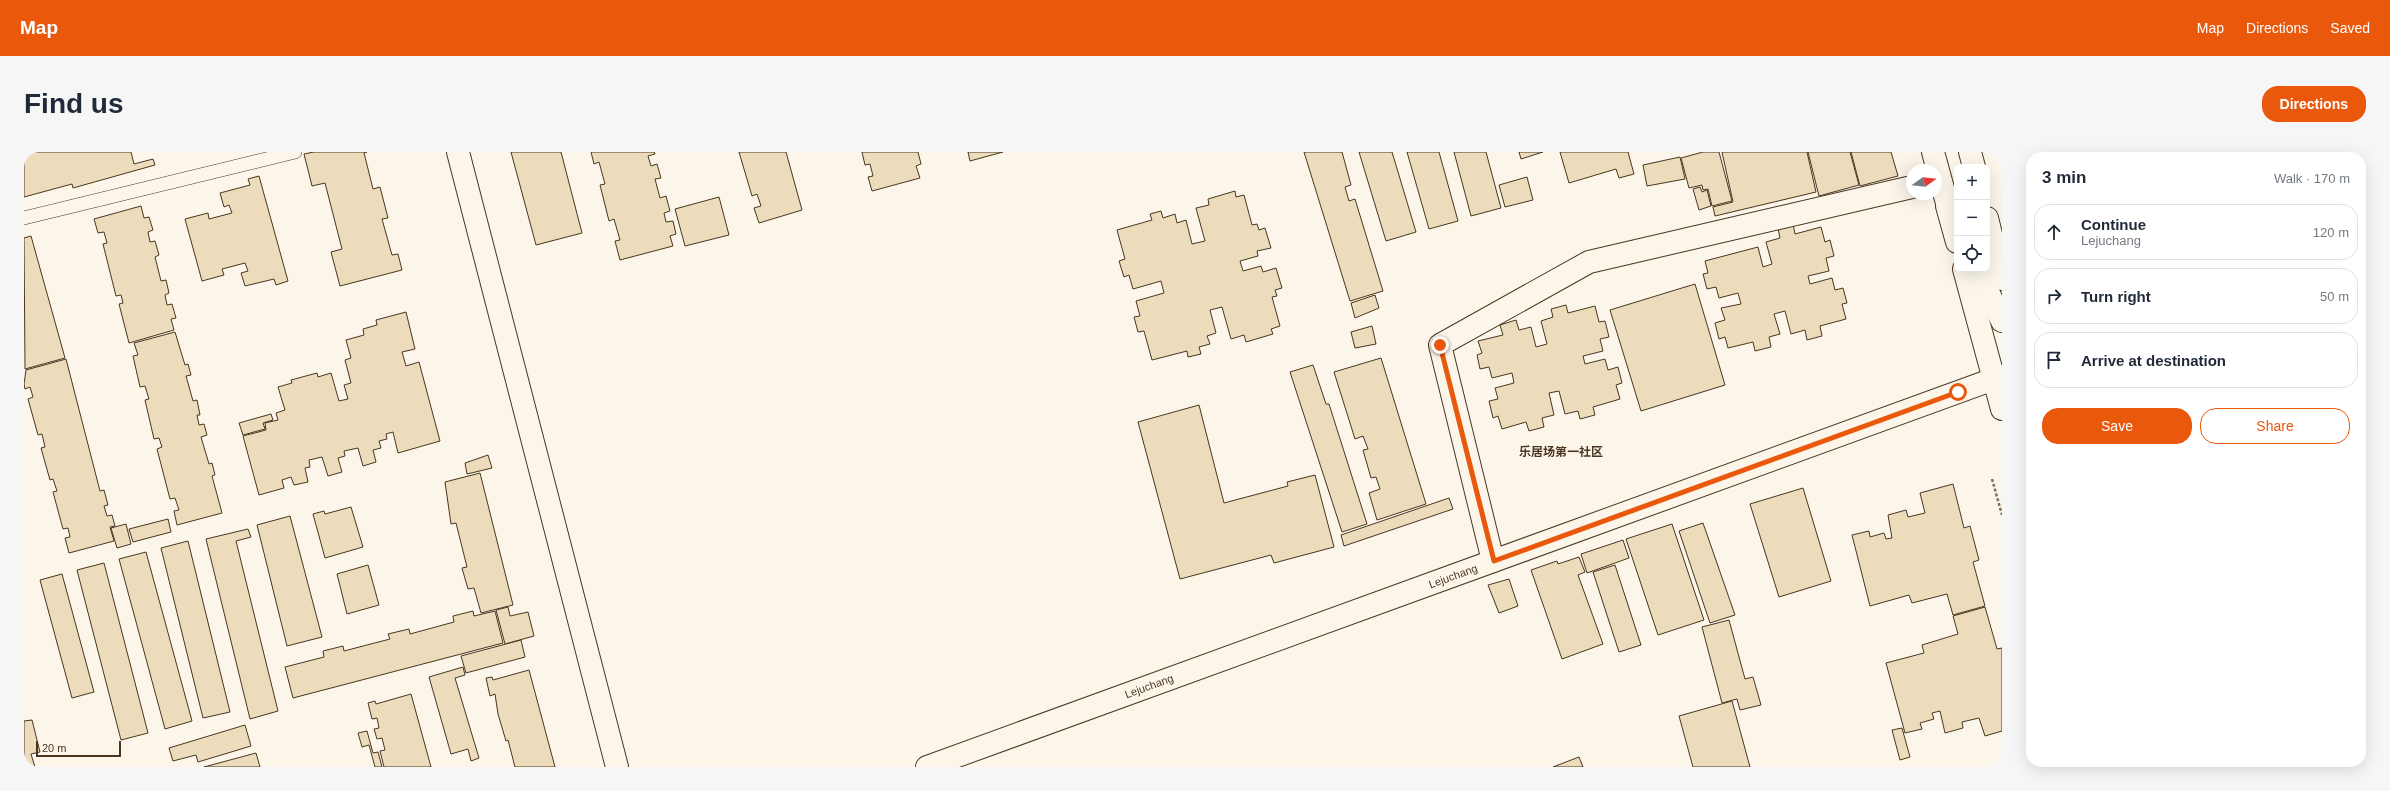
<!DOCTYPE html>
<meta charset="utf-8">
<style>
body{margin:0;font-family:Helvetica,"Noto Sans SC",sans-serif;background:#f6f6f7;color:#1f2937}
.controls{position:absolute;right:12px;top:12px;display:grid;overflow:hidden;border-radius:8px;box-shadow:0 4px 16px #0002}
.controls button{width:36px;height:36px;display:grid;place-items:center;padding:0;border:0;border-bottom:1px solid #e0e1e3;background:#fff;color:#1f2937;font:20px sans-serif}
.compass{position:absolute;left:1882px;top:12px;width:36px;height:36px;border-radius:50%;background:#fff;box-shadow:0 4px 16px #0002;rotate:75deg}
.scale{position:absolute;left:12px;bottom:10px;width:85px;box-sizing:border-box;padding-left:4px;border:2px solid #4a3520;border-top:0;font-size:11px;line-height:14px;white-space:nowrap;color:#4a3520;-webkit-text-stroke:3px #fbf6e9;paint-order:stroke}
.stop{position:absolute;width:12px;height:12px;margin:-9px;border:3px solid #ea580c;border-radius:50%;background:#fff}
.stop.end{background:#ea580c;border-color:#fff;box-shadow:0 1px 4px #0008}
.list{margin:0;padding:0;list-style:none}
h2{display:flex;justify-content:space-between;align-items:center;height:52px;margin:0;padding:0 16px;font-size:17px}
h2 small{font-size:13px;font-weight:400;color:#747a83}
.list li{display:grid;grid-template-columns:26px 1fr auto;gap:12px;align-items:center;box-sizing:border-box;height:56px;margin:0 8px 8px;padding:0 8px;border:1px solid #e0e1e3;border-radius:16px}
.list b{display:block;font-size:15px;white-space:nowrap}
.list p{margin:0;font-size:13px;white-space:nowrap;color:#747a83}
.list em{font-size:13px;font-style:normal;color:#747a83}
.actions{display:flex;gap:8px;padding:12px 16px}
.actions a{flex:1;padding:9px 0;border:1px solid #ea580c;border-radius:16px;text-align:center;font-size:14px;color:#ea580c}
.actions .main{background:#ea580c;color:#fff}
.icon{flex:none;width:22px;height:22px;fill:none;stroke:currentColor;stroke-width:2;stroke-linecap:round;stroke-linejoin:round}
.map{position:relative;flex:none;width:1978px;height:615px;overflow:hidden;border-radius:16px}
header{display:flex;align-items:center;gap:24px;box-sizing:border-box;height:56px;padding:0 20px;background:#ea580c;color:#fff}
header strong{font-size:19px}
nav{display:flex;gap:22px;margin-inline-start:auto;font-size:14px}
.intro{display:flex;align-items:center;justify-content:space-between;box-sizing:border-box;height:96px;padding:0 24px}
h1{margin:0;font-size:28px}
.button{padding:10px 18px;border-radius:16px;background:#ea580c;color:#fff;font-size:14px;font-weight:700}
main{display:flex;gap:24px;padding:0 24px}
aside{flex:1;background:#fff;border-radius:16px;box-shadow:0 4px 16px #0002}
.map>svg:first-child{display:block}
.building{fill:#ecdcbc;stroke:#4a3520}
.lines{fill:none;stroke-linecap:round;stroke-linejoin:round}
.service-casing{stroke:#4a3520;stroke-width:14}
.minor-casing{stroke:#4a3520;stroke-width:24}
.tertiary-casing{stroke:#4a3520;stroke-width:24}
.primary-casing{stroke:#4a3520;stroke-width:24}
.path{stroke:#7f6f5c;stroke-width:2.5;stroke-dasharray:3 2;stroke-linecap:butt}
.service{stroke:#fbf6e9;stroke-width:13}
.minor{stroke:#fbf6e9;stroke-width:22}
.tertiary{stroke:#fbf6e9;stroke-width:22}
.primary{stroke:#fbf6e9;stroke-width:22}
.route{stroke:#ea580c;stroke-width:5}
.labels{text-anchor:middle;stroke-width:3;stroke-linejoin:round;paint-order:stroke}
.street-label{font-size:11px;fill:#4a3520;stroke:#fbf6e9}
.neighbourhood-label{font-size:12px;font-weight:bold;fill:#4a3520;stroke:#fbf6e9}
</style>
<header>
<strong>Map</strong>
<nav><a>Map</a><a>Directions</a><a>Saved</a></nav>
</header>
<div class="intro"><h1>Find us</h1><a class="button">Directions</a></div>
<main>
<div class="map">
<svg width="1978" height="615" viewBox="0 0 1978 615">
<rect width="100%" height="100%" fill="#fbf6e9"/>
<g class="building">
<polygon points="0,0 107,0 110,12 129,7 131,13 49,36 48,32 0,45"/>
<polygon points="290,0 343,0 340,1 349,37 356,35 364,66 358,67 368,103 374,102 378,118 316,134 307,100 318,97 301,31 288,34 280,2"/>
<polygon points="487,0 537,0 558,81 512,93"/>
<polygon points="567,0 630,0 631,2 624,4 627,14 633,12 637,26 631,27 636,46 642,44 646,59 640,61 642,70 649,69 652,82 646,84 649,94 596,108 591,89 596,88 590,67 585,69 576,33 581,32 575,10 570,12"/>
<polygon points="715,0 762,0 778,58 735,71 730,56 737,54 733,42 728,44"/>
<polygon points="838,0 894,0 897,12 892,14 896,26 848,39 844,25 849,24 846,12 841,13"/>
<polygon points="944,0 979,0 946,9"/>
<polygon points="1280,0 1318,0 1327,33 1321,35 1325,49 1331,47 1359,139 1326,149"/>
<polygon points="1335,0 1368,0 1392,80 1362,89"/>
<polygon points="1383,0 1415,0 1434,69 1405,77"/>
<polygon points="1430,0 1462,0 1477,56 1447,64"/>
<polygon points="1495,0 1519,0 1497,7"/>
<polygon points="1536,0 1604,0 1610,22 1595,26 1592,17 1545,31"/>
<polygon points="1679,0 1695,0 1708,49 1688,54 1684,37 1679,38 1678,33 1665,36 1657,6"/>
<polygon points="1698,0 1783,0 1792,40 1691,64 1689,55 1709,50"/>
<polygon points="1784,0 1826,0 1835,33 1795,44"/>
<polygon points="1827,0 1867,0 1874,24 1836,34"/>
<polygon points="1656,5 1661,27 1623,34 1619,13"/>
<polygon points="235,24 264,129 252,133 250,127 221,134 217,121 224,119 221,111 198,117 200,123 178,129 161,67 184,61 185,67 208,61 205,53 200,55 196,41 226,33 224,27"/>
<polygon points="1503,25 1509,48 1481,55 1475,33"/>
<polygon points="1676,35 1678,40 1683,38 1687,54 1675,58 1669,37"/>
<polygon points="1211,39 1212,45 1220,43 1228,73 1233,72 1235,78 1241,76 1247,96 1233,99 1234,104 1216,109 1219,119 1237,114 1239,120 1252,116 1258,136 1251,138 1253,144 1248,145 1256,174 1247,177 1249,182 1222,190 1220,183 1207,187 1198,155 1186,158 1192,181 1183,184 1186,192 1175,195 1177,202 1164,205 1163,199 1128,208 1120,179 1114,180 1110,165 1116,164 1112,149 1140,141 1137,129 1109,137 1105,123 1100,125 1095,109 1101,107 1093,78 1128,68 1126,62 1137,59 1139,66 1151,62 1153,71 1162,68 1168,92 1181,89 1172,56 1185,53 1184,47"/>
<polygon points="695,45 705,83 661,94 651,57"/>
<polygon points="117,54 120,66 125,65 129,78 124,80 126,90 131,89 135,103 131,105 137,129 142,128 145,141 141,143 143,153 148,152 152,166 147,167 150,178 105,191 95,152 99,151 97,143 92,144 79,92 83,91 80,80 74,81 70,67"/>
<polygon points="1769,72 1771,82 1797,75 1801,90 1806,88 1810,104 1802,106 1805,119 1784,124 1786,132 1808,126 1811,138 1819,136 1823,151 1818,152 1822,167 1796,174 1798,184 1783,188 1781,178 1767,182 1761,159 1750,162 1756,182 1745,185 1747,195 1731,199 1729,190 1704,196 1701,185 1695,187 1691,171 1701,168 1697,156 1717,152 1714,141 1695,146 1692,135 1683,137 1679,122 1684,121 1681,109 1734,95 1739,115 1748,112 1742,90 1756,86 1754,76"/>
<polygon points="7,84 41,206 1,217 0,86"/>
<polygon points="1671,132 1701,233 1617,259 1586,158"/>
<polygon points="1351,143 1355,156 1331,166 1327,151"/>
<polygon points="1542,153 1544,161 1571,154 1575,170 1581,169 1585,185 1576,187 1579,199 1559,204 1561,212 1581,207 1584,218 1594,215 1598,231 1592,233 1596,247 1569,255 1571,263 1556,267 1554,259 1541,262 1535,239 1525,241 1530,263 1518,266 1520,275 1505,279 1502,270 1478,277 1474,264 1469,266 1465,249 1474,247 1471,236 1490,231 1488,221 1468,226 1465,215 1456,217 1453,203 1458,201 1454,189 1479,183 1476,173 1492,168 1495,178 1507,175 1512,195 1523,192 1517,169 1529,165 1527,157"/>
<polygon points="382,160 391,197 378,200 382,214 395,210 416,289 374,301 369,280 362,282 363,287 355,289 357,296 349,298 352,310 339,314 334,296 320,299 321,304 314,306 318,320 304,324 298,305 285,308 286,315 281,316 284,330 270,333 267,325 258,328 260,336 235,343 219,284 242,278 241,271 254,268 252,261 261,258 254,235 268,231 267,228 293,221 294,225 307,221 315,249 324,247 320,233 327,231 321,208 327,206 322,188 340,183 339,177 353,173 352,168"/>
<polygon points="1348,174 1352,192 1331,196 1327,180"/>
<polygon points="151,180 161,213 164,212 167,223 162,224 169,249 173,248 176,263 173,263 175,273 180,272 183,283 177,285 185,312 188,311 191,323 188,324 198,361 153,373 150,359 155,358 151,346 146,347 133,297 138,295 135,286 130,287 121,248 125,247 121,234 116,235 109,204 114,203 110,191"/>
<polygon points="1357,206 1402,352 1353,368 1345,341 1356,337 1352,325 1347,326 1339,298 1344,297 1339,284 1331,287 1310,220"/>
<polygon points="42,207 76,339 80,338 84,353 80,354 83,364 88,363 91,374 86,375 90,389 45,401 41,386 46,385 44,376 39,377 29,340 33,339 29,327 26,328 17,296 21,295 18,282 14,283 4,247 9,245 6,235 1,237 0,232 2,218"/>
<polygon points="1289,213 1302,252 1305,252 1343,372 1318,380 1266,220"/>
<polygon points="1175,253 1200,351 1264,334 1263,330 1291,323 1310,395 1250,411 1247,403 1156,427 1114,270"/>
<polygon points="247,262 249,268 239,271 241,277 219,283 215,271"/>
<polygon points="464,303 468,316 443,322 441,311"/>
<polygon points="456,321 489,453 457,461 450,436 444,437 438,416 443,415 432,371 427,372 421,330"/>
<polygon points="1929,332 1940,376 1946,374 1955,408 1949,410 1961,454 1929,463 1923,442 1888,451 1885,443 1846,454 1828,383 1845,379 1846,385 1860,381 1862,387 1868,386 1864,363 1882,358 1884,365 1901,361 1896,341"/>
<polygon points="1779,336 1807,429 1755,445 1726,352"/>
<polygon points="1425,346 1429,357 1320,394 1317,383"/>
<polygon points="327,355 339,395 301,406 289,362 300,359 301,362"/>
<polygon points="266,364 298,485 263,494 233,373"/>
<polygon points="144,367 147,380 109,390 105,377"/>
<polygon points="1679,371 1711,463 1686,471 1655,379"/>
<polygon points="102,372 107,392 93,396 87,376"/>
<polygon points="1648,372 1680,468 1634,483 1602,387"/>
<polygon points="224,377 227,385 212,389 254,559 226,567 182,387"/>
<polygon points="1599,388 1605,406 1563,421 1557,402"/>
<polygon points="164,389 206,560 179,566 137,396"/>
<polygon points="122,400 168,569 141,577 95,407"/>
<polygon points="1555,405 1561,420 1554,423 1579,492 1538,507 1507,418 1533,409 1534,412"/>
<polygon points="80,411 124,581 97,588 53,418"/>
<polygon points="344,413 355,453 323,462 313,422"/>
<polygon points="1591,413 1617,493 1595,500 1569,420"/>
<polygon points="38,422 70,540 48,546 16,428"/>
<polygon points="1485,427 1494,454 1475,461 1464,433"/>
<polygon points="484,455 486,464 504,460 510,484 481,492 472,458"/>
<polygon points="1961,455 1973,497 1978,496 1978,579 1961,584 1955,566 1938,570 1939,576 1921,581 1916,559 1908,561 1910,567 1896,571 1898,577 1881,581 1862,511 1900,501 1898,493 1934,482 1929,464"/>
<polygon points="449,459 450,464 471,459 479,491 269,546 261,515 300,505 299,499 319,494 320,499 366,487 364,482 385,477 386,482 430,470 429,464"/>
<polygon points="1705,468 1721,527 1729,525 1737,553 1716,558 1713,547 1698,551 1678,475"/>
<polygon points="497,488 501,505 442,521 437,504"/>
<polygon points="439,515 441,523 431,526 455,606 447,609 444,597 427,602 405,525"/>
<polygon points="505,518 531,615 491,615 484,588 482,589 474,562 471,542 466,544 462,526 468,525 469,528"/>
<polygon points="387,542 407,615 360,615 356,599 361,598 358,586 353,587 350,577 355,576 353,566 348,567 344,551 351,549 352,552"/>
<polygon points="1708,549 1726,615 1669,615 1655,564"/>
<polygon points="8,568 16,600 7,602 11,615 0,615 0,569"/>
<polygon points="221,573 227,594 174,610 172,603 149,609 145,596"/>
<polygon points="1878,576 1886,605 1876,608 1868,578"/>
<polygon points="343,579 349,601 354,600 358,615 351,615 345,593 338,595 334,581"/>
<polygon points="232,601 236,615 180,615"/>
<polygon points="1555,605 1559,615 1529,615"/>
</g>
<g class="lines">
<g class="service-casing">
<polyline id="service" points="0,66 271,0"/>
</g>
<g class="minor-casing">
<polyline id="minor" points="1469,409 1416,193 1565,110 1888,35"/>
</g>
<g class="tertiary-casing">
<g id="tertiary">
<polyline points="434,0 593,615"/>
<polyline points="1923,54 1933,90"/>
<polyline points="1940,117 1978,257"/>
<polyline points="903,615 1978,224"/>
</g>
</g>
<g class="primary-casing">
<g id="primary">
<polyline points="1909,0 1923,51 1933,73"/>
<polyline points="1946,0 1950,15"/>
<polyline points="1963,66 1978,127"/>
<polyline points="1953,117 1978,169"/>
</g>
</g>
<polyline class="path" points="1968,327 1978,363"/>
<use href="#service" class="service"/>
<use href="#minor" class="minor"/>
<use href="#tertiary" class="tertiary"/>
<use href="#primary" class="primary"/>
</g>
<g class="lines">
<polyline class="route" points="1416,193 1470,409 1934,240"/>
</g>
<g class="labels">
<g class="street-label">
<text transform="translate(1429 424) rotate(-20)" y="4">Lejuchang</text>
<text transform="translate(1125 534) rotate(-20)" y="4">Lejuchang</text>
</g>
<g class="neighbourhood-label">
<text x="1537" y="304">乐居场第一社区</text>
</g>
</g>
</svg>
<div class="controls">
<button>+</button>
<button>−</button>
<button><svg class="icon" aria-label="locate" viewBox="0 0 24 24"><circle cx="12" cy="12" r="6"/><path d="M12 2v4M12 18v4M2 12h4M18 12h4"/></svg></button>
</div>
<svg class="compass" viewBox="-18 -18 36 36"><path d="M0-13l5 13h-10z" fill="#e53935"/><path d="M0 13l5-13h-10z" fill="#747a83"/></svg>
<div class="scale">20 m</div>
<div class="stop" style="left:1934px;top:240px"></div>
<div class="stop end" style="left:1416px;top:193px"></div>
</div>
<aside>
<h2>3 min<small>Walk · 170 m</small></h2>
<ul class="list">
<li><svg class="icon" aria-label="ahead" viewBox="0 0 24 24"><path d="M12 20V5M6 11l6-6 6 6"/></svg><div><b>Continue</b><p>Lejuchang</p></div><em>120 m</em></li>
<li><svg class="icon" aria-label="right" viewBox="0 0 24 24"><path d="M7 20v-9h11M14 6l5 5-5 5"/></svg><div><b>Turn right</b></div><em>50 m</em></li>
<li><svg class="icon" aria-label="arrive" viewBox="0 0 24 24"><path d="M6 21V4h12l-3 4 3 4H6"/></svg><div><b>Arrive at destination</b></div></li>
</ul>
<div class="actions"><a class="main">Save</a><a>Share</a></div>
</aside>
</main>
